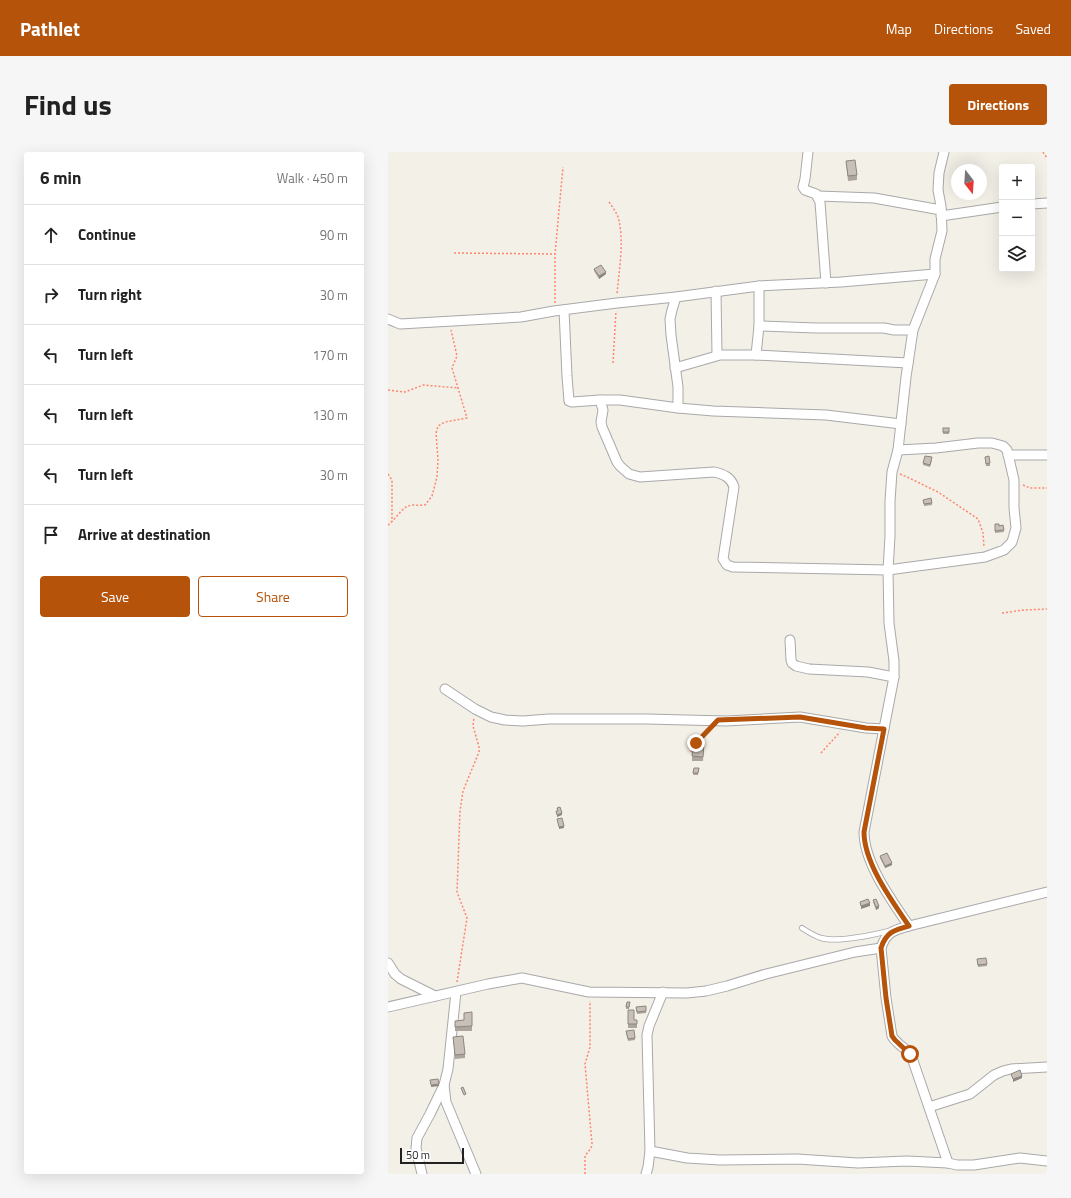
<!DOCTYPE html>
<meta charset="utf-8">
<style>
body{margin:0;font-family:"Titillium Web",sans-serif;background:#f6f6f6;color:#222}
.controls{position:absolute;right:12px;top:12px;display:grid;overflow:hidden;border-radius:4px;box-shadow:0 4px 16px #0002}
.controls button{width:36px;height:36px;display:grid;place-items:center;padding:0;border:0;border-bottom:1px solid #e0e0e0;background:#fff;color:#222;font:20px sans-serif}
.compass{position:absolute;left:563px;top:12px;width:36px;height:36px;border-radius:50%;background:#fff;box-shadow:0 4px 16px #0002;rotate:163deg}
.scale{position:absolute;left:12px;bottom:10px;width:64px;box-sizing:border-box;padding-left:4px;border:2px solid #222;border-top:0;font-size:11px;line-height:14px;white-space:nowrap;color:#222;-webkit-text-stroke:3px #fff;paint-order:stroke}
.stop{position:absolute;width:12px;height:12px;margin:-9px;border:3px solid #b45309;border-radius:50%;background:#fff}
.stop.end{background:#b45309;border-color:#fff;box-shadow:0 1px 4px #0008}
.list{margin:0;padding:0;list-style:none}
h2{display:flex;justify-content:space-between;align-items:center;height:52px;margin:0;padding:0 16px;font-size:17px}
h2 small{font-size:13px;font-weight:400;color:#767676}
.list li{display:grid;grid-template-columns:26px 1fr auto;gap:12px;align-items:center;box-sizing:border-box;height:60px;padding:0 16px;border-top:1px solid #e0e0e0}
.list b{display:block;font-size:15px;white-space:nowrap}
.list em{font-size:13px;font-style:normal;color:#767676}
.actions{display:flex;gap:8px;padding:12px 16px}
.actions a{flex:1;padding:9px 0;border:1px solid #b45309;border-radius:4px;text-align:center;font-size:14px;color:#b45309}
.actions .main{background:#b45309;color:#fff}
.icon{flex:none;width:22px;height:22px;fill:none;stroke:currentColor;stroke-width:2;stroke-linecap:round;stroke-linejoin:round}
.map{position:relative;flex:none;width:659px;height:1022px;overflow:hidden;border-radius:4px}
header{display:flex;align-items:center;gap:24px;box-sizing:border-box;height:56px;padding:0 20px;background:#b45309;color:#fff}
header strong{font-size:19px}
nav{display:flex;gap:22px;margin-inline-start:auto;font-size:14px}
.intro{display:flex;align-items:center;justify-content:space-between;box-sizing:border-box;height:96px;padding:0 24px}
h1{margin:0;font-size:28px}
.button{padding:10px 18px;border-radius:4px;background:#b45309;color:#fff;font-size:14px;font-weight:700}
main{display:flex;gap:24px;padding:0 24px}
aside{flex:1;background:#fff;border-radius:4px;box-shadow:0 4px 16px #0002}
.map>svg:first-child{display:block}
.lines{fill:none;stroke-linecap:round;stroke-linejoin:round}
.service-casing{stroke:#a9a9a9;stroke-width:6}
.minor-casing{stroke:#a9a9a9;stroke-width:11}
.path{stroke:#ff856d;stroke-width:1.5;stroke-dasharray:2 2;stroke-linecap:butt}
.service{stroke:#fff;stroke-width:4.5}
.minor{stroke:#fff;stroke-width:9}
.wall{fill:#aca59d}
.shaded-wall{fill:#8c8680}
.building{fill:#c8c0b7;stroke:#8c8680}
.route{stroke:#b45309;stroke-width:5}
</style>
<header>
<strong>Pathlet</strong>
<nav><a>Map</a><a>Directions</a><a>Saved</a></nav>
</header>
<div class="intro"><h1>Find us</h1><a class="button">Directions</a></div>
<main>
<aside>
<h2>6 min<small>Walk · 450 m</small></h2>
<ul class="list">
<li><svg class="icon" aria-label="ahead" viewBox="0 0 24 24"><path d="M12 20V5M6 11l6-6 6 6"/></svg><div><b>Continue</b></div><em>90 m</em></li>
<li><svg class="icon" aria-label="right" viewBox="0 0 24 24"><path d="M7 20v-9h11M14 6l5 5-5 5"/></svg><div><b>Turn right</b></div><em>30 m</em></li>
<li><svg class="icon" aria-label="left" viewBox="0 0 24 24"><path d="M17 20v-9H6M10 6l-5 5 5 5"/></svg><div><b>Turn left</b></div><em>170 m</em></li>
<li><svg class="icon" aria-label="left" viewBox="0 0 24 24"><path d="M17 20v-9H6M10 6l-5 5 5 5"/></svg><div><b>Turn left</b></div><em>130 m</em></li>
<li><svg class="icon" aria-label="left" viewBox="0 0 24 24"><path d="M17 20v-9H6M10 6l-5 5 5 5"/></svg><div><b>Turn left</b></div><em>30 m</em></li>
<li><svg class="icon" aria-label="arrive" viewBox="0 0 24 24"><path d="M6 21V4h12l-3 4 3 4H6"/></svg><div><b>Arrive at destination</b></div></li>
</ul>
<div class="actions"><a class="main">Save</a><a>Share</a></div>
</aside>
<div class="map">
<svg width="659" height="1022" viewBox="0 0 659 1022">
<rect width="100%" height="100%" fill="#f3f0e8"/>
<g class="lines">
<g class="service-casing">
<path id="service" d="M414,776C420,780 426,784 433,786C450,791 484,783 501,779"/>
</g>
<g class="minor-casing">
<g id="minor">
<polyline points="420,0 417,27 415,35 417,38 428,42 432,50 438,131"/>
<path d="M556,0L551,21L550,38L553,54L554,79L547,107V122L525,178L518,225L510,298L504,320L502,349V384L500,418L501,471L506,509V525L476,680C476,711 504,749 521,774L659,740"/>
<polyline points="430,44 486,46 553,58"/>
<polyline points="644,52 659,51"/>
<polyline points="553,64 614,55"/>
<polyline points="328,139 329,203"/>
<polyline points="288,145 284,158 282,167 283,183 290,235 290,256"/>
<polyline points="176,158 179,224 181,249 184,250 212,248 232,248 290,256 325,259 438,263 513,272"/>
<polyline points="0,167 12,172 133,165 166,159 229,151 288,145 371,134 453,130 547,122"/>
<polyline points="371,174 428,176 496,176 506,178 525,178"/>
<polyline points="368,203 371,174 371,134"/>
<polyline points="287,216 332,203 368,203 520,211"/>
<path d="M212,248L215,258L213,270L214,275L229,310L232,314L241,322L252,325L326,320C335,322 343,325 346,335L335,407L339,413L345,415L500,418L597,405L616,398L624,390L628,376L626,356V328L619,298L615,294L604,291H590L548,296L510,298"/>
<polyline points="620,303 659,303"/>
<polyline points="402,488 403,508 404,511 408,514 421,517 480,520 506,525"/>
<polyline points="57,537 87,557 103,565 117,568 135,569 161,567 259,567 338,569 412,565 478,576 496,577"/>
<path d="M493,796L498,846L504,884C508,892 518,896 523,903L560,1011"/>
<polyline points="0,811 7,822 13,827 47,844"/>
<polyline points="68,840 60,917 56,933 58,950 88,1022"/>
<path d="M0,855L100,832L134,826L201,840L299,841L318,839L339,834L378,822L467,800L493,796C498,780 506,778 521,774"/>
<polyline points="541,955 582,942 606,923 615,919 623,917 659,915"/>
<polyline points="262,999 299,1006 332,1008 409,1007 470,1011 519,1009 560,1011 569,1013 586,1013 632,1006 659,1009"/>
<polyline points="34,1022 28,996 29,986 42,962 56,933"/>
<polyline points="258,1022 260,1015 262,999 259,883 261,874 275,840"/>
</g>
</g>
<g class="path">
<polyline points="655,0 659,6"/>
<path d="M221,50C225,56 230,62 231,69C236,91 231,119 229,142"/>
<polyline points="66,101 167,102"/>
<polyline points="167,151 167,102 175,15"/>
<polyline points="225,211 228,159"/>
<polyline points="0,238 17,240 35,233 71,236"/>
<polyline points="0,322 4,328 4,370"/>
<polyline points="512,322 519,325 550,340 590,367 595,381 596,395"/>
<polyline points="635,333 642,336 659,336"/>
<path d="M0,373C7,368 13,357 20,354C25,352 31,354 37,353L44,344L49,325L50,308L48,281L50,274L57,270L79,266L64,216L69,204L63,178"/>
<polyline points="614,461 636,458 659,457"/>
<polyline points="303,600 308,591 320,578"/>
<polyline points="433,601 452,580"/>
<polyline points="69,830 79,766 69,740 72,659 75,639 91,600 91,595 85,574 86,565"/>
<polyline points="197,1022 197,1004 203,996 204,992 197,912 202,895 202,849"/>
</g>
<use href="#service" class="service"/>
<use href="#minor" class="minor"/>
</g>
<g class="wall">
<polygon points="458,9 469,23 469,28 460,29"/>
<polygon points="206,117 218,122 211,127 206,119"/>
<rect x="555" y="276" width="6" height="6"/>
<polygon points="597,305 602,311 602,314 598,314"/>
<polygon points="544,308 542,315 535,313 535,311"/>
<polygon points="535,348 544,351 544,353 536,354"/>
<polygon points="607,372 611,374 615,373 616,380 607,381"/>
<polygon points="316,590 315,609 304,609 304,604 308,597"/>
<polygon points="306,616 311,616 310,623 305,623"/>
<polygon points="492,704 504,713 497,716 492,706"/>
<polygon points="485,748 491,756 488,758 485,750"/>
<polygon points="589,809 599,812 599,814 590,815"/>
<polygon points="239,850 242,850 241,857 238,857"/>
<polygon points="258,854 258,861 249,862 248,855"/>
<polygon points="240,858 246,868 249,868 249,876 240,876"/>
<polygon points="84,860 84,879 67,879 67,869 76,868"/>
<polygon points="238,879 247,886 247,888 240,889"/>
<polygon points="65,885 77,902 77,906 67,907"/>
</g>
<g class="shaded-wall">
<polygon points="218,120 218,122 211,127 211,124"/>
<polygon points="174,661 174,663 169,665 169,663"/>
<polygon points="176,674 176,676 171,677 171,675"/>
<polygon points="504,711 504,713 497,716 497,714"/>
<polygon points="482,751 482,754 473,757 473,754"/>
<polygon points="491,754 491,756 488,758 488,755"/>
<polygon points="634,924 634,926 625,930 625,927"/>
<polygon points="51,932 51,934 43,935 43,933"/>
</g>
<g class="building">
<polygon points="467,8 469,23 460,24 458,9"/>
<polygon points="213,113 218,120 211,124 206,117"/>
<rect x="555" y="276" width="6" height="4"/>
<polygon points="537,304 544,305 542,313 535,311"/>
<polygon points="601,304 602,311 598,312 597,305"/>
<polygon points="543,346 544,351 536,352 535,348"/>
<polygon points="607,372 611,372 611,374 615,373 616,378 607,379"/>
<polygon points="308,589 316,590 315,605 304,604 305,597 308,597"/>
<polygon points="306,616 311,616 310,621 305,621"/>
<polygon points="172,655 174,661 169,663 168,659 170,659 169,656"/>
<polygon points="174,666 176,674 171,675 169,667"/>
<polygon points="499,701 504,711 497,714 492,704"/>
<polygon points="480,747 482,751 473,754 472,750"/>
<polygon points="488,747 491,754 488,755 485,748"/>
<polygon points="598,806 599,812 590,813 589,807"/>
<polygon points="239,850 242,850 241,855 238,855"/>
<polygon points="258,854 258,859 249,860 248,855"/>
<polygon points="240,858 246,858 246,868 249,868 249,872 240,872"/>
<polygon points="84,860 84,874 67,875 67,869 76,868 76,861"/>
<polygon points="246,878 247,886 240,887 238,879"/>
<polygon points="75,884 77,902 67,903 65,885"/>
<polygon points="632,918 634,924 625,927 623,922"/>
<polygon points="50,927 51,932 43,933 42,928"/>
<polygon points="75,935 78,942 76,943 73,936"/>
</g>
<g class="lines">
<path class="route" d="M308,591L330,568L412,565L478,576L496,577L476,680C476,711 504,749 521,774C506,778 498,780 493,796L498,846L504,884L507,888L522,902"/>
</g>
</svg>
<div class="controls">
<button>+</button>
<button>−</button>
<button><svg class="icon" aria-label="layers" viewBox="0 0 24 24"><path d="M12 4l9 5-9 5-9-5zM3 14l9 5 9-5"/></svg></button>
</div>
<svg class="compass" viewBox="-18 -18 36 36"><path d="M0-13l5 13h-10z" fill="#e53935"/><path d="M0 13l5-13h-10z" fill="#767676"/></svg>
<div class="scale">50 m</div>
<div class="stop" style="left:522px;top:902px"></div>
<div class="stop end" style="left:308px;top:591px"></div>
</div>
</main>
